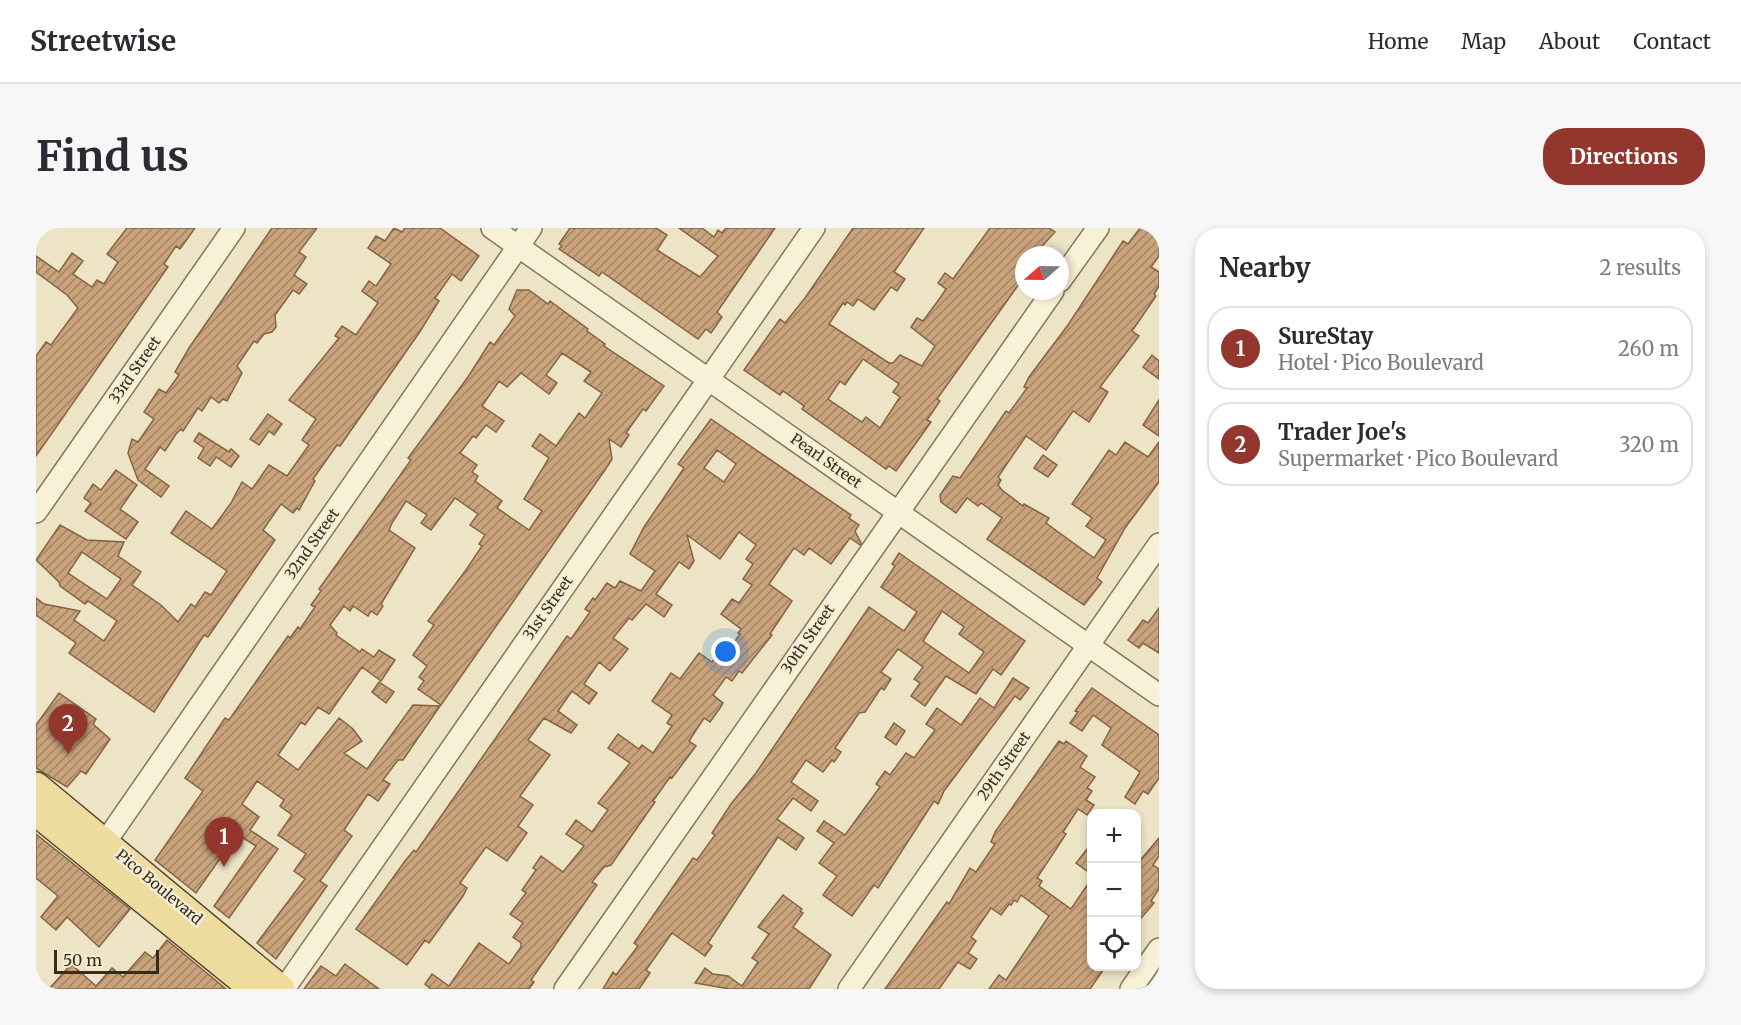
<!DOCTYPE html>
<meta charset="utf-8">
<style>
body{margin:0;font-family:Merriweather,serif;background:#f7f7f7;color:#2b2b33}
.controls{position:absolute;right:18px;bottom:18px;display:grid;overflow:hidden;border-radius:12px;box-shadow:0 3px 9px #0003}
.controls button{width:54px;height:54px;display:grid;place-items:center;padding:0;border:0;border-bottom:2px solid #e1e1e2;background:#fff;color:#2b2b33;font:30px sans-serif}
.compass{position:absolute;left:979px;top:18px;width:54px;height:54px;border-radius:50%;background:#fff;box-shadow:0 3px 9px #0003;rotate:250deg}
.scale{position:absolute;left:18px;bottom:15px;width:105px;box-sizing:border-box;padding-left:6px;border:3px solid #372d1f;border-top:0;font-size:16px;line-height:21px;white-space:nowrap;color:#372d1f;-webkit-text-stroke:4px #f4edd4;paint-order:stroke}
.you{position:absolute;left:690px;top:424px;width:21px;height:21px;margin:-15px;border:4px solid #fff;border-radius:50%;background:#1a73e8;box-shadow:0 0 0 9px #1a73e833}
.badge{display:grid;place-items:center;width:39px;height:39px;border-radius:50%;background:#93362e;color:#fff;font-size:20px;font-weight:700}
.pin{position:absolute;translate:-50% -50px;filter:drop-shadow(0 2px 3px #0008)}
.pin::after{content:'';position:absolute;top:32px;width:21px;height:18px;background:inherit;clip-path:polygon(0 0,100% 0,50% 100%)}
.list{margin:0;padding:0;list-style:none}
h2{display:flex;justify-content:space-between;align-items:center;height:78px;margin:0;padding:0 24px;font-size:26px}
h2 small{font-size:20px;font-weight:400;color:#7c7c81}
.list li{display:grid;grid-template-columns:39px 1fr auto;gap:18px;align-items:center;box-sizing:border-box;height:84px;margin:0 12px 12px;padding:0 12px;border:2px solid #e1e1e2;border-radius:24px}
.list b{display:block;font-size:22px;white-space:nowrap}
.list p{margin:0;font-size:20px;white-space:nowrap;color:#7c7c81}
.list em{font-size:20px;font-style:normal;color:#7c7c81}
.icon{flex:none;width:33px;height:33px;fill:none;stroke:currentColor;stroke-width:2;stroke-linecap:round;stroke-linejoin:round}
.map{position:relative;flex:none;width:1123px;height:761px;overflow:hidden;border-radius:24px}
header{display:flex;align-items:center;gap:36px;box-sizing:border-box;height:84px;padding:0 30px;background:#fff;border-bottom:2px solid #e1e1e2}
header strong{font-size:28px}
nav{display:flex;gap:33px;margin-inline-start:auto;font-size:21px}
.intro{display:flex;align-items:center;justify-content:space-between;box-sizing:border-box;height:144px;padding:0 36px}
h1{margin:0;font-size:42px}
.button{padding:15px 27px;border-radius:24px;background:#93362e;color:#fff;font-size:21px;font-weight:700}
main{display:flex;gap:36px;padding:0 36px}
aside{flex:1;background:#fff;border-radius:24px;box-shadow:0 3px 9px #0003}
.map>svg:first-child{display:block}
.building{fill:url(#building-hatch);stroke:#856242;stroke-width:1.5;fill-rule:evenodd}
.lines{fill:none;stroke-linecap:round;stroke-linejoin:round}
.minor-casing{stroke:#86765c;stroke-width:24}
.major-casing{stroke:#544430;stroke-width:30}
.minor{stroke:#f7f1d8;stroke-width:21}
.major{stroke:#eedc9e;stroke-width:27}
.labels{text-anchor:middle;stroke-width:5;stroke-linejoin:round;paint-order:stroke}
.street-label{font-size:15px;fill:#372d1f;stroke:#f4edd4}
</style>
<header>
<strong>Streetwise</strong>
<nav><a>Home</a><a>Map</a><a>About</a><a>Contact</a></nav>
</header>
<div class="intro"><h1>Find us</h1><a class="button">Directions</a></div>
<main>
<div class="map">
<svg width="1123" height="761" viewBox="0 0 1123 761">
<defs>
<pattern id="building-hatch" width="6" height="6" patternUnits="userSpaceOnUse" patternTransform="scale(1.5)"><rect width="6" height="6" fill="#c9a37c"/><path d="M-1 1l2-2M0 6l6-6M5 7l2-2" fill="none" stroke="#a48565"/></pattern>
</defs>
<rect width="100%" height="100%" fill="#ece4c5"/>
<g class="building">
<polygon points="91,0 159,0 144,21 140,18 128,36 132,39 0,228 0,128 10,114 15,117 42,80 31,67 0,44 0,28 23,44 36,25 47,33 37,46 56,59 61,52 68,56 82,34 71,26"/>
<polygon points="236,0 281,0 263,24 270,29 258,47 271,56 263,66 257,62 239,87 240,99 236,104 228,106 221,115 218,113 201,138 206,145 191,173 187,171 183,175 175,169 166,183 162,180 147,203 145,201 140,206 129,223 124,219 109,241 133,258 125,269 102,252 92,225 96,211 102,214 118,191 108,184 123,161 130,165 143,147 139,144 153,120"/>
<path d="M358,0L366,4L369,0H404L443,28L425,53L416,46L399,70L403,73L383,105L304,218L301,217L277,251L279,253L263,282L261,280L257,285L245,276L227,302L239,312L172,409L168,407L118,484L33,425L40,415L0,387V370L8,376L44,383L38,392L68,413L81,393L52,373L49,376L24,358L23,354L0,332L24,297L51,312L88,314L82,328L105,344L96,357L125,377L142,394L155,376L159,379L169,364L175,367L191,343L135,305L150,283L176,301L195,275L206,254L216,261L233,237L251,248L273,217L266,212L280,191L253,172L303,110L299,108L306,98L320,107L342,75L326,63L333,53L340,58L355,36L332,20L340,8L349,13ZM46,324L85,351L71,371L32,345Z"/>
<polygon points="534,0 620,0 631,7 621,22 664,49 682,28 643,0 666,0 678,9 682,2 686,5 690,0 739,0 681,84 686,89 675,105 670,101 662,111 566,44 563,48 523,21 526,18 523,16"/>
<path d="M817,0H888L858,44L869,51L861,63L855,59L838,82L822,71L817,78L811,74L809,77L807,75L793,96L853,135H857L864,127L886,138L899,118L875,99L881,90L887,93L904,70L910,61L902,55L909,45L917,51L954,0H1013L1019,4L998,27H988V49L901,171L904,173L891,192L895,194L860,243L853,238L850,241L766,181L768,178L747,163L744,167L708,142L744,91L749,95L769,70ZM827,131L863,156L857,164L864,169L844,200L830,189L826,194L792,171L804,153L809,157Z"/>
<polygon points="1104,0 1123,0 1123,28 1115,39 1123,44 1123,58 1118,66 1120,68 1096,103 1103,108 1064,159 1072,164 1053,194 1037,183 1010,222 990,208 962,249 965,252 962,257 966,262 987,278 988,276 1013,290 1010,295 1058,330 1070,312 1050,298 1056,290 1036,276 1073,222 1080,227 1089,214 1112,229 1123,214 1123,254 1089,300 1061,350 1066,354 1048,377 951,311 966,290 945,275 942,278 931,270 920,285 905,274 904,267 917,248 924,250 970,183 973,185 991,160 988,159 993,149 1032,97 1087,13 1092,16"/>
<path d="M481,62H493L512,76L514,73L552,101L551,103L569,116L568,118L628,158L610,183L607,181L590,205L593,207L585,219L573,211L576,231L571,239L405,477L382,461L388,453L383,449L391,438L377,427L398,397L392,393L430,342L446,318L443,316L449,307L434,297L442,286L419,270L395,302L385,295L391,287L370,273L356,295L353,302L379,320L345,376L347,378L341,387L335,383L332,388L317,378L314,383L308,378L294,397L301,405L300,407L324,424L326,421L338,429L343,422L359,432L345,453L326,439L293,486L282,479L269,497L265,494L242,527L262,542L303,490L317,501L326,513L308,525L331,541L377,477L404,478L367,532H362L347,552L354,556L342,573L332,566L308,602L316,608L284,653L291,658L240,731L221,715L269,651L258,643L270,626L242,607L256,587L244,578L248,572L221,553L206,576L223,589L214,602L242,621L193,690L178,678L220,618L201,606L160,665L119,632L167,563L149,550L189,490L193,492L252,408L254,410L262,399L264,401L279,379L275,377L285,363L283,361L375,232L372,230L432,149L454,114L458,117L479,88L473,81ZM526,125L555,144L548,153L566,165L549,190L543,185L520,218L504,206L496,218L513,230L488,271L506,283L493,302L461,280L466,273L439,253L442,248L436,244L441,237L424,225L437,208L440,210L450,197L460,204L468,193L446,178L463,153L471,159L485,145L513,166L521,155L510,147Z"/>
<polygon points="1116,127 1123,133 1123,151 1107,139"/>
<polygon points="1123,172 1123,208 1107,197"/>
<polygon points="232,186 246,196 238,207 233,203 223,217 214,211"/>
<path d="M675,191L815,287L813,290L823,297L819,303L825,315L824,317L814,310L795,336L773,320L768,327L758,320L733,356L756,373L734,406L736,407L706,445L703,443L696,453L690,449L677,467L687,475L684,480L674,494L668,490L653,513L660,518L636,550L634,549L617,573L619,574L575,637L568,639L556,654L561,657L495,752L498,754L493,761H395L389,756L396,746L413,758L443,715L473,736L485,719V715L477,709L487,695L474,686L490,665L486,662L500,642L497,640L505,628L527,644L548,618L530,606L540,592L556,604L572,582L562,575L594,535L572,520L582,506L603,521L606,517L617,525L636,498L631,495L636,487L616,473L635,445L644,451L663,425L676,434L684,423L692,424L704,406L702,405L705,401L685,386L696,371L703,375L716,357L707,351L717,336L710,331L720,317L703,304L684,331L651,307L658,333L653,341L643,334L620,366L636,377L628,389L610,376L596,392L593,390L577,410L592,421L574,443L563,434L548,456L561,465L553,476L536,463L522,483L541,497L535,505L508,490L492,512L514,527L484,568L497,577L482,598L491,605L471,633L450,619L424,655L431,660L427,668L393,715L389,712L371,737L320,701L369,633L378,622L380,624L531,408L535,411L554,384L549,381L557,370L559,372L571,355L579,360L584,353L605,363L619,343L594,326L608,299L648,240L642,236ZM681,222L700,236L688,254L668,240Z"/>
<polygon points="163,205 193,224 195,221 203,228 195,239 180,229 174,238 162,230 168,220 158,213"/>
<polygon points="1007,227 1021,237 1012,249 998,240"/>
<polygon points="80,242 101,257 84,281 102,294 90,311 49,283 55,275 48,270 57,256 65,262"/>
<path d="M863,325L989,413L965,447L957,441L940,466L910,448L889,478L875,468L884,455L878,451L887,439L862,421L845,444L855,451L848,462L845,460L829,484L823,485L799,520L805,524L798,534L796,532L787,544L770,532L755,554L782,573L775,583L757,570L741,591L768,610L760,622L742,609L672,715L676,718L669,728L636,705L610,742L614,745L603,761H567L577,744L580,747L602,718L598,715L657,630L661,632L679,607L676,605L695,576L720,545L833,379L868,403L881,384L845,359L859,338L856,336ZM906,383L928,399L923,406L948,424L933,445L887,413Z"/>
<polygon points="1123,380 1123,425 1107,415 1103,420 1092,412 1107,392 1112,395"/>
<polygon points="977,450 993,460 984,472 979,468 908,563 902,576 898,573 842,660 838,657 816,688 787,667 801,648 783,635 798,615 781,603 788,593 809,607 844,559 840,556 849,543 854,547 870,525 878,530 899,502 890,496 901,480 925,497 944,470 958,480"/>
<polygon points="343,454 358,464 350,475 336,464"/>
<polygon points="1056,460 1123,507 1123,550 1112,566 1107,563 1099,576 1089,569 1104,544 1066,517 1075,500 1057,487 1046,503 1034,495 1042,484 1039,483"/>
<polygon points="23,465 60,491 57,496 74,511 50,546 45,543 31,559 0,540 0,497"/>
<polygon points="858,495 869,503 860,517 849,509"/>
<polygon points="1023,513 1028,516 1030,513 1051,528 1044,539 1059,549 1051,560 1056,563 1050,572 1058,577 1051,587 1042,581 1027,604 1030,606 1001,650 1006,653 1003,658 1035,681 1056,650 1056,738 1070,738 1054,761 953,761 963,747 970,752 1013,688 985,667 981,674 978,672 975,677 973,676 965,687 955,680 935,709 940,713 932,725 941,731 934,741 922,734 903,761 849,761 911,674 913,676 934,640 940,644 959,616 955,614 959,604"/>
<polygon points="0,606 94,681 63,719 31,689 20,702 5,689 22,668 0,650"/>
<polygon points="1123,610 1123,628 1117,637 1123,641 1123,661 1115,673 1118,675 1101,695 1101,636"/>
<polygon points="1056,615 1056,637 1051,643 1040,635"/>
<polygon points="747,667 766,681 764,683 767,685 757,699 795,727 773,761 694,761 659,755 669,740 677,746 692,748 706,758 722,734 716,730 733,706 722,699"/>
<polygon points="131,712 190,761 13,761 35,736 60,758 76,740 87,749 109,724 117,730"/>
<polygon points="309,736 343,761 268,761 285,738 300,748"/>
</g>
<g class="lines">
<g class="minor-casing">
<g id="minor">
<polyline points="456,0 1123,467"/>
<polyline points="1024,53 1062,0"/>
<polyline points="0,284 198,0"/>
<polyline points="61,626 495,0"/>
<polyline points="248,761 778,0"/>
<polyline points="529,761 1017,63"/>
<polyline points="813,761 1123,316"/>
<polyline points="1095,761 1123,721"/>
</g>
</g>
<g class="major-casing">
<g id="major">
<polyline points="0,558 245,761"/>
<polyline points="0,584 217,761"/>
</g>
</g>
<use href="#minor" class="minor"/>
<use href="#major" class="major"/>
</g>
<g class="labels">
<g class="street-label">
<text transform="translate(99 142) rotate(-55)" y="5">33rd Street</text>
<text transform="translate(790 233) rotate(35)" y="5">Pearl Street</text>
<text transform="translate(276 316) rotate(-55)" y="5">32nd Street</text>
<text transform="translate(512 380) rotate(-55)" y="5">31st Street</text>
<text transform="translate(772 411) rotate(-55)" y="5">30th Street</text>
<text transform="translate(968 538) rotate(-55)" y="5">29th Street</text>
<text transform="translate(123 659) rotate(40)" y="5">Pico Boulevard</text>
</g>
</g>
</svg>
<div class="controls">
<button>+</button>
<button>−</button>
<button><svg class="icon" aria-label="locate" viewBox="0 0 24 24"><circle cx="12" cy="12" r="6"/><path d="M12 2v4M12 18v4M2 12h4M18 12h4"/></svg></button>
</div>
<svg class="compass" viewBox="-18 -18 36 36"><path d="M0-13l5 13h-10z" fill="#e53935"/><path d="M0 13l5-13h-10z" fill="#7c7c81"/></svg>
<div class="scale">50 m</div>
<div class="you"></div>
<div class="pin badge" style="left:188px;top:639px">1</div>
<div class="pin badge" style="left:32px;top:526px">2</div>
</div>
<aside>
<h2>Nearby<small>2 results</small></h2>
<ul class="list">
<li><span class="badge">1</span><div><b>SureStay</b><p>Hotel · Pico Boulevard</p></div><em>260 m</em></li>
<li><span class="badge">2</span><div><b>Trader Joe's</b><p>Supermarket · Pico Boulevard</p></div><em>320 m</em></li>
</ul>
</aside>
</main>
